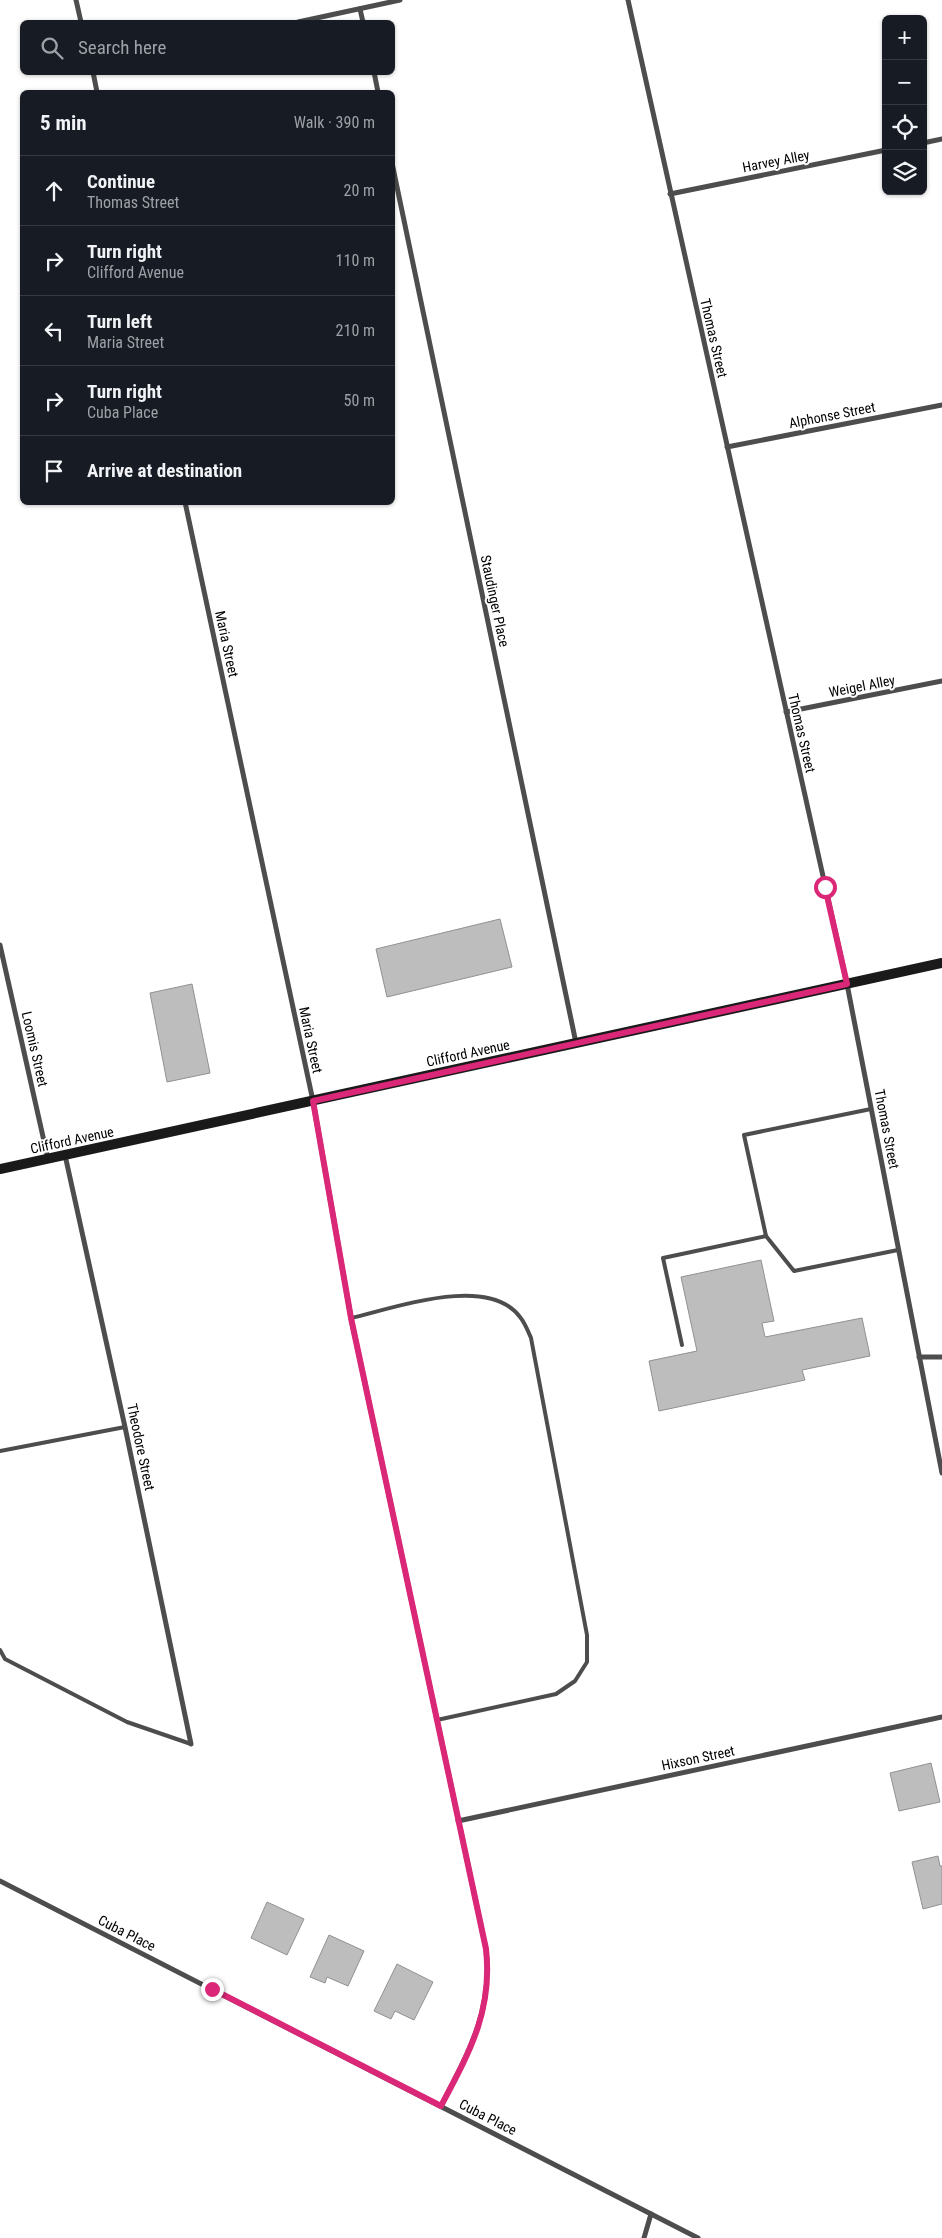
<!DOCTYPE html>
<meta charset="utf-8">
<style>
body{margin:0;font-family:"Roboto Condensed",sans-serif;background:#242831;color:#f1f3f6}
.controls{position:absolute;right:15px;top:15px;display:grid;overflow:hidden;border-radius:8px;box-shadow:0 1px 4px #0004}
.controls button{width:45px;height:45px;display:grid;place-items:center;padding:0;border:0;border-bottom:1px solid #363941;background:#171b24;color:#f1f3f6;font:25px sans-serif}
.stop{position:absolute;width:15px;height:15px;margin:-11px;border:4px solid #db2777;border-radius:50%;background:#fff}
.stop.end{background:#db2777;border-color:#fff;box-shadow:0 1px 5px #0008}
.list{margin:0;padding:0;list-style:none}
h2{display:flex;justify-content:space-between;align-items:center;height:65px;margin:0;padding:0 20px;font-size:21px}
h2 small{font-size:16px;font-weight:400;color:#9ea1a6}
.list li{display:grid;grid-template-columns:32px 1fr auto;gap:15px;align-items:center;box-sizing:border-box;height:70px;padding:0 20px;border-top:1px solid #363941}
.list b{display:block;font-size:19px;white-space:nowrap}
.list p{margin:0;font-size:16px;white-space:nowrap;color:#9ea1a6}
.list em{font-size:16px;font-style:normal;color:#9ea1a6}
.icon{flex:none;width:28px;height:28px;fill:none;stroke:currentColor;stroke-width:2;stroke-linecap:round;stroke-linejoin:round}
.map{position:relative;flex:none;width:942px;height:2238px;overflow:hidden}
.search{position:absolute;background:#171b24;box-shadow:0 1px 4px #0004;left:20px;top:20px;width:375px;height:55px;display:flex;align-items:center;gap:12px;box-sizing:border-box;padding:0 18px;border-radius:8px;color:#9ea1a6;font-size:19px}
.panel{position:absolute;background:#171b24;box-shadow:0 1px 4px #0004;left:20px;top:90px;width:375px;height:415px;border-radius:8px}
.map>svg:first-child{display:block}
.building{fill:#bdbdbd;stroke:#919191}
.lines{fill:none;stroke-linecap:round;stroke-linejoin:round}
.service{stroke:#4d4d4d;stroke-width:4}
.minor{stroke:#4d4d4d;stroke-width:5}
.secondary{stroke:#1a1a1a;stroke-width:10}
.route{stroke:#db2777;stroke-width:6}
.labels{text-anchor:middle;stroke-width:4;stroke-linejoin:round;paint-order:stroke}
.street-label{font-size:14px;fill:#000;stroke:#fff}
</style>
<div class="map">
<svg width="942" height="2238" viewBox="0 0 942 2238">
<rect width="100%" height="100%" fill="#fff"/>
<g class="building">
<polygon points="500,919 512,967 387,997 376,949"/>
<polygon points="192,984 210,1073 167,1082 150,993"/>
<polygon points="761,1260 774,1321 762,1323 765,1337 862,1318 870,1356 802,1370 805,1380 659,1411 649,1361 697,1351 681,1277"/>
<polygon points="931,1763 940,1802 899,1811 890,1773"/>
<polygon points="938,1856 940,1866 942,1866 942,1904 923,1909 912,1862"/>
<polygon points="267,1902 304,1919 287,1955 251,1938"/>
<polygon points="329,1935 364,1951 348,1986 327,1977 325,1983 310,1977"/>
<polygon points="397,1964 433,1982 414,2020 395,2011 391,2019 374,2011"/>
</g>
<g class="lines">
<g class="service">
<polyline points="766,1236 794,1271 898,1250"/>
<path d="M351,1318C395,1308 488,1274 520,1317C525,1323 528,1331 531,1338L587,1635V1662L575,1681L556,1694L437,1720"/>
<polyline points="682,1345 663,1258 766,1236 744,1135 871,1109"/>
<polyline points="0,1451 125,1427"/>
<polyline points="0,1650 5,1659 127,1722 191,1744"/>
</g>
<g class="minor">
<polyline points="76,0 81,22"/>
<polyline points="628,0 847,984 942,1473"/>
<polyline points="360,9 363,22"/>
<polyline points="298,22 400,0"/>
<polyline points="93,72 97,92"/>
<polyline points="374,72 378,92"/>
<polyline points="923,143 942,139"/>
<polyline points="392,163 576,1043"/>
<polyline points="670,194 886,150"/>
<polyline points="727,447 942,405"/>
<path d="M185,502L313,1101L351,1318L486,1949C493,2011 468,2053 441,2106"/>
<polyline points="786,712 942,681"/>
<polyline points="0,945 48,1159"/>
<polyline points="65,1155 125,1427 191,1744"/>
<polyline points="919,1357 942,1357"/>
<polyline points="458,1821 942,1717"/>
<polyline points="0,1881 698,2238"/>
<polyline points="644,2238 651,2214"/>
</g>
<polyline class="secondary" points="0,1169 942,963"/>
</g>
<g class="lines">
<path class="route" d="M212,1989L441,2106C469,2053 493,2011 486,1949L351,1318L313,1101L847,984L825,887"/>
</g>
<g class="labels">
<g class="street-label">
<text transform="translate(776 161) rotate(-11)" y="5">Harvey Alley</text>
<text transform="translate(714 338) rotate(77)" y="5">Thomas Street</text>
<text transform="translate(832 415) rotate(-11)" y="5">Alphonse Street</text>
<text transform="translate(495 601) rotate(78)" y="5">Staudinger Place</text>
<text transform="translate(227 644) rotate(78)" y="5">Maria Street</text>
<text transform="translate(862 686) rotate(-11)" y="5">Weigel Alley</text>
<text transform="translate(802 733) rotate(77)" y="5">Thomas Street</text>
<text transform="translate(311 1040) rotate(78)" y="5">Maria Street</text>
<text transform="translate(35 1049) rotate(77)" y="5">Loomis Street</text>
<text transform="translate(468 1053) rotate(-12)" y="5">Clifford Avenue</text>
<text transform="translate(887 1129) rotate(79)" y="5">Thomas Street</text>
<text transform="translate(72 1140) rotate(-12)" y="5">Clifford Avenue</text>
<text transform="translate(141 1447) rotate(78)" y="5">Theodore Street</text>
<text transform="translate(698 1758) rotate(-12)" y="5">Hixson Street</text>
<text transform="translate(127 1933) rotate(27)" y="5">Cuba Place</text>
<text transform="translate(488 2117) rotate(27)" y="5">Cuba Place</text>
</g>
</g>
</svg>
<div class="controls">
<button>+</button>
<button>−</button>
<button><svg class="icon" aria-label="locate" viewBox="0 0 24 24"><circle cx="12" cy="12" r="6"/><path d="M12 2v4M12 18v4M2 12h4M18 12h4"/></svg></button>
<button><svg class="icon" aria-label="layers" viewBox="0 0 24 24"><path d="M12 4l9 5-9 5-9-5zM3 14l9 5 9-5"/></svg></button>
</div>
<div class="stop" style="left:825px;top:887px"></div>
<div class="stop end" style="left:212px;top:1989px"></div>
<div class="search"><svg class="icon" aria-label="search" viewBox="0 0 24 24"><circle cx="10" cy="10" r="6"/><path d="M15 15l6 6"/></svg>Search here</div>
<section class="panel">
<h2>5 min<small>Walk · 390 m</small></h2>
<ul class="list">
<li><svg class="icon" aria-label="ahead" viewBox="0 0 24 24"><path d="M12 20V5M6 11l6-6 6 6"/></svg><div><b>Continue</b><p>Thomas Street</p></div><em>20 m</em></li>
<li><svg class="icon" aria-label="right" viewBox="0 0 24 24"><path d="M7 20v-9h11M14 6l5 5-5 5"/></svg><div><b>Turn right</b><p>Clifford Avenue</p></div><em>110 m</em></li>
<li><svg class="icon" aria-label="left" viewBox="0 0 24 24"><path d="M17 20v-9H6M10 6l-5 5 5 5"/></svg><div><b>Turn left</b><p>Maria Street</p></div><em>210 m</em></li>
<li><svg class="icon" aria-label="right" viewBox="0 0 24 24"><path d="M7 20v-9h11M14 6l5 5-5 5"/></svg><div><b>Turn right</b><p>Cuba Place</p></div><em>50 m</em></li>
<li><svg class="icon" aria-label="arrive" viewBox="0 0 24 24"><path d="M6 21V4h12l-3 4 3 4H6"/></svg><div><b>Arrive at destination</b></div></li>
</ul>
</section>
</div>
